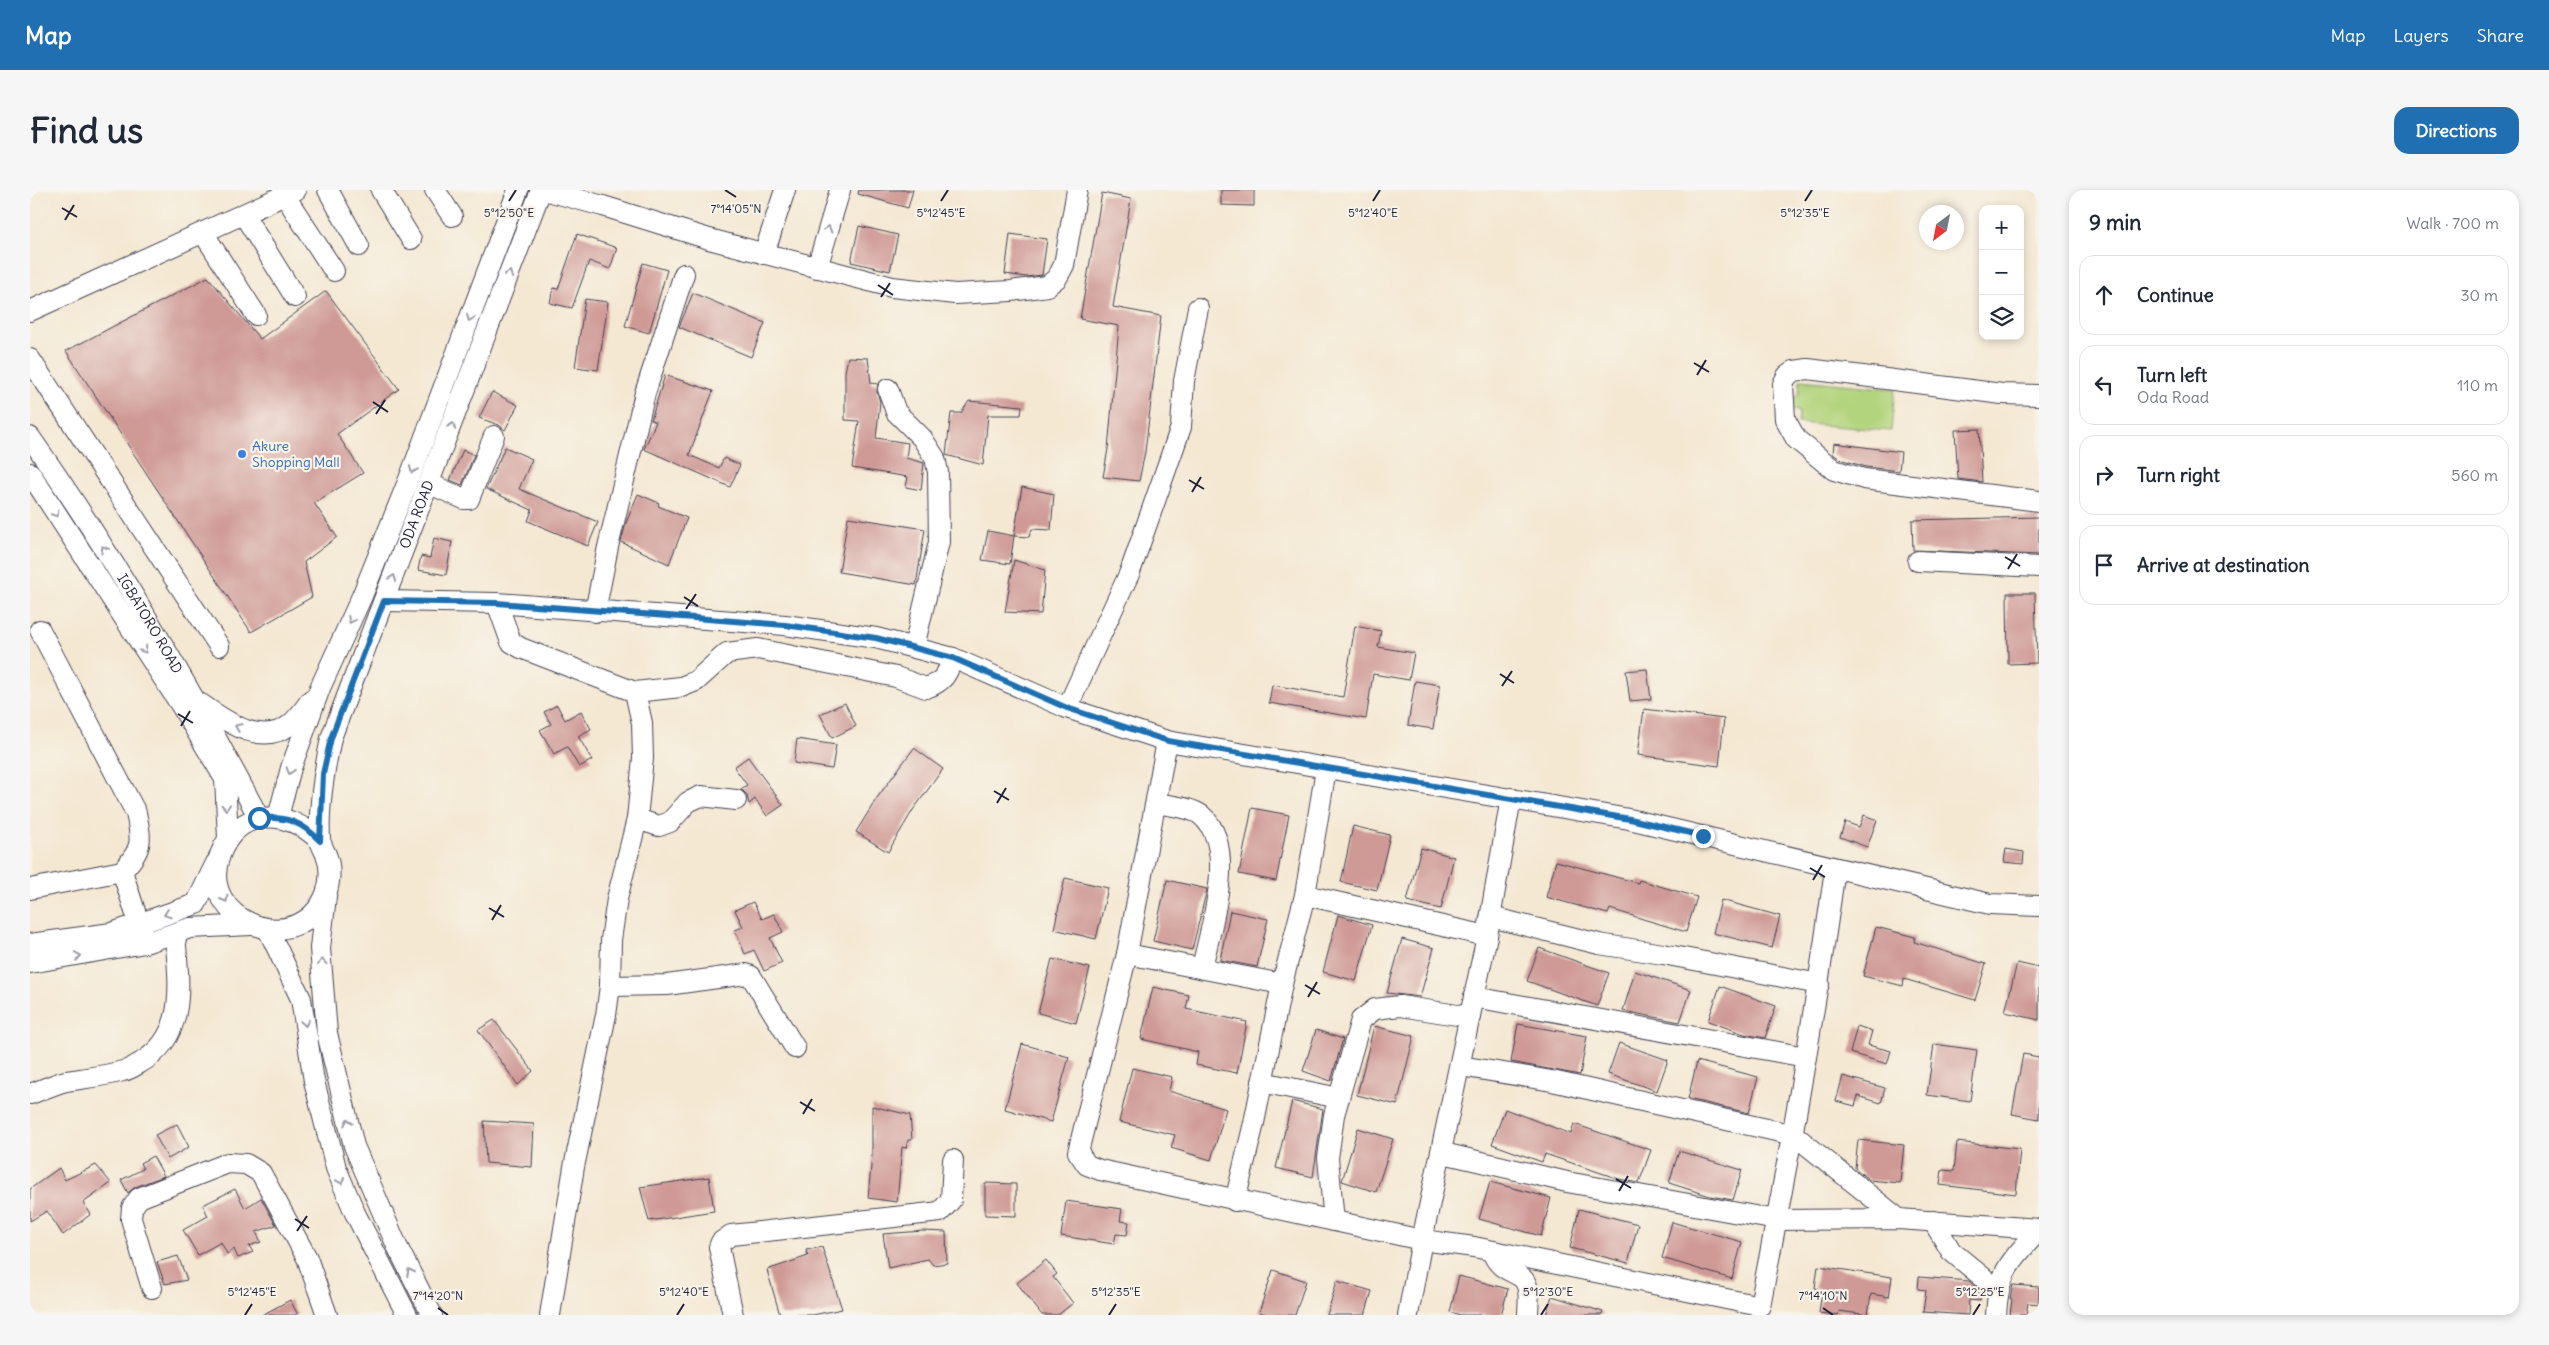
<!DOCTYPE html>
<meta charset="utf-8">
<style>
body{margin:0;font-family:Delius,sans-serif;background:#f6f6f7;color:#1f2937}
.controls{position:absolute;right:15px;top:15px;display:grid;overflow:hidden;border-radius:10px;box-shadow:0 2px 8px #0003}
.controls button{width:45px;height:45px;display:grid;place-items:center;padding:0;border:0;border-bottom:1px solid #e0e1e3;background:#fff;color:#1f2937;font:25px sans-serif}
.compass{position:absolute;left:1889px;top:15px;width:45px;height:45px;border-radius:50%;background:#fff;box-shadow:0 2px 8px #0003;rotate:212deg}
.stop{position:absolute;width:15px;height:15px;margin:-11px;border:4px solid #1f6fb2;border-radius:50%;background:#fff}
.stop.end{background:#1f6fb2;border-color:#fff;box-shadow:0 1px 5px #0008}
.list{margin:0;padding:0;list-style:none}
h2{display:flex;justify-content:space-between;align-items:center;height:65px;margin:0;padding:0 20px;font-size:21px}
h2 small{font-size:16px;font-weight:400;color:#747a83}
.list li{display:grid;grid-template-columns:32px 1fr auto;gap:15px;align-items:center;box-sizing:border-box;height:80px;margin:0 10px 10px;padding:0 10px;border:1px solid #e0e1e3;border-radius:15px}
.list b{display:block;font-size:19px;white-space:nowrap}
.list p{margin:0;font-size:16px;white-space:nowrap;color:#747a83}
.list em{font-size:16px;font-style:normal;color:#747a83}
.icon{flex:none;width:28px;height:28px;fill:none;stroke:currentColor;stroke-width:2;stroke-linecap:round;stroke-linejoin:round}
.map{position:relative;flex:none;width:2009px;height:1125px;overflow:hidden;border-radius:15px}
header{display:flex;align-items:center;gap:30px;box-sizing:border-box;height:70px;padding:0 25px;background:#1f6fb2;color:#fff}
header strong{font-size:24px}
nav{display:flex;gap:28px;margin-inline-start:auto;font-size:18px}
.intro{display:flex;align-items:center;justify-content:space-between;box-sizing:border-box;height:120px;padding:0 30px}
h1{margin:0;font-size:35px}
.button{padding:12px 22px;border-radius:15px;background:#1f6fb2;color:#fff;font-size:18px;font-weight:700}
main{display:flex;gap:30px;padding:0 30px}
aside{flex:1;background:#fff;border-radius:15px;box-shadow:0 2px 8px #0003}
.map>svg:first-child{display:block}
.green{fill:#b2d47d;stroke:#6a7b5c}
.building{fill:#cf9a96}
.lines{fill:none;stroke-linecap:round;stroke-linejoin:round}
.minor-casing{stroke:#424052;stroke-width:22}
.minor{stroke:#fff;stroke-width:20}
.oneway{stroke:#9c9ca7}
.route{stroke:#1f6fb2;stroke-width:6}
.ticks{fill:none;stroke:#22223b;stroke-width:2}
.shop-dot{fill:#3f7fe0;stroke:#f7f3e8;stroke-width:2}
.labels{text-anchor:middle;stroke-width:4.5;stroke-linejoin:round;paint-order:stroke}
.shop-label{font-size:14px;fill:#366cbe;stroke:#f7f3e8;text-anchor:start}
.street-label{font-size:14px;fill:#22223b;stroke:#f7f3e8}
.ticks-label{font-size:12px;text-anchor:middle;fill:#22223b;stroke:#f7f3e8;stroke-width:4.5;stroke-linejoin:round;paint-order:stroke}
</style>
<header>
<strong>Map</strong>
<nav><a>Map</a><a>Layers</a><a>Share</a></nav>
</header>
<div class="intro"><h1>Find us</h1><a class="button">Directions</a></div>
<main>
<div class="map">
<svg width="2009" height="1125" viewBox="0 0 2009 1125">
<rect width="100%" height="100%" fill="#f7f3e8"/>
<filter id="ink" filterUnits="userSpaceOnUse"><feTurbulence type="fractalNoise" baseFrequency=".02" numOctaves="2"/><feDisplacementMap in="SourceGraphic" scale="10" xChannelSelector="R" yChannelSelector="G"/><feConvolveMatrix kernelMatrix="1 2 1 2 8 2 1 2 1" color-interpolation-filters="sRGB"/></filter>
<filter id="wash" filterUnits="userSpaceOnUse"><feTurbulence type="fractalNoise" baseFrequency=".0096" numOctaves="4" result="noise"/><feDisplacementMap in="SourceGraphic" scale="20" xChannelSelector="R" yChannelSelector="G"/><feGaussianBlur stdDeviation="1.12" result="paint"/><feColorMatrix in="noise" values="0 0 0 0 0 0 0 0 0 0 0 0 0 0 0 0 0 1.4 0 .05"/><feComposite in="paint" operator="in"/></filter>
<g filter="url(#wash)">
<rect width="100%" height="100%" fill="#f4e8d3"/>
<polygon class="green" points="1770,190 1865,199 1861,241 1768,233 1769,220 1760,219 1759,210 1769,205"/>
<g id="blocks">
<g class="building">
<polygon points="829,0 883,0 878,18 828,4"/>
<polygon points="1191,0 1224,0 1224,16 1191,15"/>
<polygon points="1072,3 1101,9 1083,117 1131,126 1115,262 1109,291 1073,287 1078,259 1089,136 1050,129"/>
<polygon points="829,36 868,45 860,81 821,72"/>
<polygon points="547,44 587,58 580,79 559,71 542,118 520,113 523,98 528,99"/>
<polygon points="980,44 1017,49 1012,85 996,87 975,84"/>
<polygon points="613,73 637,80 619,143 595,136"/>
<polygon points="178,87 230,149 296,101 369,199 307,244 333,283 284,313 307,347 274,372 282,407 221,442 36,161"/>
<polygon points="663,103 735,133 721,167 649,137"/>
<polygon points="555,109 578,112 568,180 545,177"/>
<polygon points="818,167 838,168 841,193 848,194 847,202 850,212 846,248 878,253 876,268 894,273 891,300 876,297 878,287 822,278 829,231 815,230 815,182"/>
<polygon points="635,185 683,201 659,265 689,278 694,268 710,275 700,297 614,259 626,232 621,230"/>
<polygon points="462,202 488,215 475,240 469,235 449,228"/>
<polygon points="939,211 992,216 991,225 958,225 953,275 916,265 921,223 931,223"/>
<polygon points="1949,239 1952,292 1928,289 1925,240"/>
<polygon points="1804,253 1871,262 1869,281 1836,277 1810,269 1803,264"/>
<polygon points="475,257 502,269 489,299 568,332 558,356 498,331 502,320 456,299"/>
<polygon points="433,260 444,265 432,295 420,290"/>
<polygon points="992,297 1024,304 1021,340 1002,339 999,347 984,346"/>
<polygon points="608,304 629,313 628,316 657,328 639,374 591,352 596,333"/>
<polygon points="818,327 895,339 886,395 809,382"/>
<polygon points="2009,327 2009,365 1883,360 1882,330"/>
<polygon points="958,341 984,346 980,374 952,370"/>
<polygon points="404,348 422,352 416,385 388,380 391,366 400,368"/>
<polygon points="984,370 1015,380 1011,424 975,422"/>
<polygon points="1977,403 2005,403 2007,473 1978,474"/>
<polygon points="1325,436 1351,441 1348,457 1384,463 1379,490 1343,484 1336,529 1239,513 1242,495 1313,507"/>
<polygon points="1617,479 1621,509 1600,511 1596,481"/>
<polygon points="1385,491 1410,495 1403,539 1378,535"/>
<polygon points="815,513 826,536 802,548 790,524"/>
<polygon points="527,515 535,530 551,521 561,539 548,546 562,570 549,577 537,557 524,564 510,540 521,534 514,522"/>
<polygon points="1614,519 1694,529 1689,576 1608,565"/>
<polygon points="767,549 806,555 802,579 764,573"/>
<polygon points="884,558 913,579 883,620 858,662 826,642 847,608"/>
<polygon points="718,567 753,615 737,626 725,609 719,614 717,605 711,599 717,595 704,577"/>
<polygon points="1222,618 1259,625 1246,691 1209,684"/>
<polygon points="1834,625 1847,630 1837,657 1810,647 1815,632 1829,637"/>
<polygon points="1323,636 1360,645 1347,700 1311,692"/>
<polygon points="1391,658 1424,667 1411,719 1377,711"/>
<polygon points="1976,659 1994,662 1993,674 1974,672"/>
<polygon points="1526,671 1608,693 1609,690 1667,707 1656,742 1580,719 1578,724 1516,707"/>
<polygon points="1035,688 1078,698 1066,749 1024,739"/>
<polygon points="1137,690 1177,699 1162,760 1123,751"/>
<polygon points="1691,710 1750,726 1742,758 1683,743"/>
<polygon points="723,712 732,729 744,724 753,742 740,748 752,773 734,781 724,760 715,764 705,740 713,737 705,720"/>
<polygon points="1200,721 1238,729 1227,777 1190,770"/>
<polygon points="1308,725 1342,735 1326,791 1293,782"/>
<polygon points="1846,737 1885,747 1884,752 1956,774 1945,810 1874,789 1873,796 1833,786"/>
<polygon points="1372,749 1404,758 1390,807 1357,803"/>
<polygon points="1509,758 1579,783 1567,816 1497,791"/>
<polygon points="1022,769 1060,778 1046,833 1008,823"/>
<polygon points="1987,773 2009,778 2009,830 1975,822"/>
<polygon points="1605,781 1661,800 1650,832 1593,821"/>
<polygon points="1690,796 1746,816 1735,848 1714,844 1678,831"/>
<polygon points="1123,797 1159,805 1156,819 1217,832 1207,883 1166,875 1168,862 1111,849"/>
<polygon points="464,830 503,881 488,895 448,840"/>
<polygon points="1488,834 1557,846 1550,885 1481,872"/>
<polygon points="1344,836 1384,846 1367,915 1327,905"/>
<polygon points="1827,836 1842,841 1838,855 1861,861 1857,874 1820,863"/>
<polygon points="1286,840 1313,849 1301,891 1273,881"/>
<polygon points="1589,853 1638,870 1627,901 1578,884"/>
<polygon points="992,854 1039,867 1021,932 975,919"/>
<polygon points="1904,854 1947,860 1940,911 1897,905"/>
<polygon points="1993,864 2009,867 2009,929 1982,924"/>
<polygon points="1667,871 1728,887 1719,923 1658,909"/>
<polygon points="1102,878 1142,887 1139,901 1196,919 1181,970 1141,958 1145,945 1089,932"/>
<polygon points="1813,886 1855,898 1851,913 1828,906 1825,916 1806,911"/>
<polygon points="1262,911 1293,919 1283,987 1246,978"/>
<polygon points="842,916 880,925 882,950 878,950 876,958 872,957 867,1012 838,1008 842,965"/>
<polygon points="1475,919 1541,944 1544,934 1621,960 1609,993 1589,989 1515,964 1512,972 1462,954"/>
<polygon points="454,931 504,934 502,977 456,973"/>
<polygon points="147,934 159,957 138,969 125,945"/>
<polygon points="1328,938 1363,949 1346,1002 1312,991"/>
<polygon points="1828,950 1874,955 1870,993 1839,990 1825,978"/>
<polygon points="1927,952 1990,959 1986,1004 1910,995 1912,980 1924,981"/>
<polygon points="1649,961 1712,980 1703,1010 1680,1006 1639,993"/>
<polygon points="123,966 134,986 105,997 98,1003 91,990 113,979 110,973"/>
<polygon points="66,975 81,993 53,1013 61,1024 33,1045 17,1021 0,1031 0,999 29,978 35,990"/>
<polygon points="679,987 684,1021 619,1031 610,997"/>
<polygon points="1460,992 1521,1008 1511,1046 1449,1029"/>
<polygon points="955,993 986,994 986,1026 955,1025"/>
<polygon points="205,999 215,1018 231,1008 246,1035 226,1042 231,1052 219,1056 223,1062 208,1068 204,1059 197,1064 191,1052 168,1065 153,1040 178,1026 173,1015"/>
<polygon points="1036,1011 1092,1019 1090,1031 1099,1032 1097,1045 1086,1044 1084,1054 1031,1046"/>
<polygon points="1549,1019 1608,1034 1598,1073 1540,1058"/>
<polygon points="1642,1032 1712,1052 1702,1089 1632,1068"/>
<polygon points="893,1041 916,1042 917,1073 903,1075 898,1069 858,1078 853,1044"/>
<polygon points="792,1057 812,1119 783,1125 750,1125 737,1080 778,1066 776,1060"/>
<polygon points="148,1066 157,1090 135,1094 127,1072"/>
<polygon points="1016,1070 1027,1084 1023,1087 1043,1113 1028,1125 1012,1125 987,1093"/>
<polygon points="1788,1076 1862,1087 1859,1107 1841,1104 1838,1125 1809,1121 1808,1125 1789,1123 1792,1100 1785,1098"/>
<polygon points="1243,1080 1276,1091 1265,1125 1238,1125 1229,1122"/>
<polygon points="1429,1086 1478,1099 1471,1125 1430,1125 1420,1122"/>
<polygon points="1889,1087 1939,1091 1956,1106 1951,1105 1950,1111 1939,1110 1938,1125 1893,1122 1896,1100 1888,1099"/>
<polygon points="1307,1091 1342,1101 1335,1125 1297,1125"/>
<polygon points="1983,1095 2009,1097 2009,1114 1998,1113 1996,1125 1980,1125 1982,1109 1980,1109"/>
<polygon points="1522,1106 1573,1122 1572,1125 1516,1125"/>
<polygon points="260,1110 268,1125 232,1125"/>
</g>
</g>
</g>
<g filter="url(#ink)">
<use href="#blocks" fill-opacity="0" stroke="#424052" stroke-width="1"/>
<g class="lines">
<g class="minor-casing">
<g id="minor">
<polyline points="298,0 329,56"/>
<polyline points="351,0 381,49"/>
<polyline points="405,0 422,26"/>
<polyline points="514,0 573,16 679,49 862,97 925,104 981,101 1017,96 1027,88 1034,75 1047,0"/>
<polyline points="255,6 304,81"/>
<polyline points="214,25 265,107"/>
<polyline points="174,44 226,125"/>
<polyline points="734,64 755,0"/>
<polyline points="787,78 810,0"/>
<polyline points="0,121 266,0"/>
<polyline points="0,169 189,456"/>
<polyline points="858,199 866,222 892,248 905,268 908,282 909,352 884,457"/>
<polyline points="2009,205 1972,204 1778,179 1764,181 1757,186 1753,194 1755,229 1766,249 1804,280 1834,289 2009,311"/>
<path id="s1" d="M0,247C85,368 160,497 229,628"/>
<polyline points="0,283 152,517 195,589 198,648"/>
<polyline points="400,294 434,309 439,309 464,246"/>
<polyline points="1888,371 2009,377"/>
<polyline points="354,411 467,413 755,435 846,448 923,468 1037,518 1137,551 1599,629 1960,714 2009,716"/>
<path d="M467,413L481,452L491,458L605,502L651,497L666,491L697,463L728,459L866,487L896,498C913,492 917,485 923,468"/>
<polyline points="565,422 578,357 615,203 654,84"/>
<path d="M171,514C196,531 231,558 261,534C269,527 275,518 281,510"/>
<polyline points="1037,518 1100,382 1151,237 1154,191 1168,118"/>
<polyline points="1137,551 1097,764 1048,962 1057,975 1070,980 1392,1050 1378,1125"/>
<path d="M1481,608L1457,746L1392,1050L1444,1057L1730,1116C1758,971 1785,826 1805,679"/>
<path d="M1127,613C1140,616 1160,617 1171,625C1209,657 1180,737 1172,778"/>
<polyline points="248,627 261,578 290,498 332,406 379,289 488,0"/>
<polyline points="607,629 629,636 640,632 658,612 671,606 706,610"/>
<path id="s2" d="M290,651C258,618 208,617 190,665C165,730 268,772 296,704C300,693 301,678 297,667C295,661 291,656 290,649C288,616 294,581 301,548L511,0"/>
<polyline points="92,681 113,746"/>
<path d="M0,699L92,681C113,659 112,651 106,623L10,440"/>
<polyline points="1275,705 1457,746"/>
<polyline points="296,706 290,758 297,843 324,956 367,1056 402,1125"/>
<polyline points="1461,727 1569,754 1633,764 1789,794"/>
<polyline points="238,739 271,809 284,891 306,978 325,1023 377,1125"/>
<polyline points="0,754 82,743 166,714 186,673"/>
<polyline points="1097,764 1252,794"/>
<polyline points="0,773 115,753 160,738 221,735"/>
<polyline points="580,796 637,795 716,784 721,786 765,858"/>
<polyline points="1444,807 1776,867"/>
<polyline points="1430,876 1522,891 1764,945 1869,1029"/>
<polyline points="1232,892 1309,908"/>
<path d="M0,904C12,900 24,894 36,891C55,888 75,886 93,881C99,880 105,876 110,873C158,846 149,792 145,745"/>
<polyline points="1413,963 1537,992 1747,1030 1869,1029 2009,1039"/>
<polyline points="1205,1011 1224,933 1252,794 1275,705 1296,579"/>
<polyline points="1304,1031 1298,968 1304,925 1331,830 1345,819 1370,816 1440,827"/>
<polyline points="1903,1031 1921,1061 1967,1099"/>
<path d="M1462,1061C1470,1086 1492,1079 1497,1096C1500,1104 1498,1117 1498,1125"/>
<polyline points="122,1098 101,1029 102,1018 109,1008 198,973 216,974 231,983 277,1068 297,1125"/>
<polyline points="520,1125 544,977 576,825 580,796 581,750 587,709 607,629 613,568 612,533 605,502"/>
<polyline points="703,1125 689,1057 691,1052 701,1045 910,1022 921,1010 923,970"/>
<path d="M1966,1125C1968,1081 1981,1071 2009,1040"/>
</g>
</g>
<use href="#minor" class="minor"/>
</g>
<defs><path id="oneway-chevron" d="M-2-3.5L2.5 0L-2 3.5" fill="none" stroke-width="1.6" stroke-linecap="round" stroke-linejoin="round" transform="scale(1.25)"/></defs>
<g class="oneway">
<use href="#oneway-chevron" transform="translate(798 39) rotate(-74)"/>
<use href="#oneway-chevron" transform="translate(479 84) rotate(-69)"/>
<use href="#oneway-chevron" transform="translate(440 128) rotate(111)"/>
<use href="#oneway-chevron" transform="translate(422 236) rotate(-69)"/>
<use href="#oneway-chevron" transform="translate(383 280) rotate(111)"/>
<use href="#oneway-chevron" transform="translate(26 324) rotate(57)"/>
<use href="#oneway-chevron" transform="translate(74 359) rotate(-121)"/>
<use href="#oneway-chevron" transform="translate(363 388) rotate(-69)"/>
<use href="#oneway-chevron" transform="translate(321 430) rotate(115)"/>
<use href="#oneway-chevron" transform="translate(114 460) rotate(57)"/>
<use href="#oneway-chevron" transform="translate(208 537) rotate(-158)"/>
<use href="#oneway-chevron" transform="translate(260 581) rotate(107)"/>
<use href="#oneway-chevron" transform="translate(196 617) rotate(87)"/>
<use href="#oneway-chevron" transform="translate(195 709) rotate(60)"/>
<use href="#oneway-chevron" transform="translate(137 724) rotate(161)"/>
<use href="#oneway-chevron" transform="translate(48 766) rotate(-9)"/>
<use href="#oneway-chevron" transform="translate(292 772) rotate(-95)"/>
<use href="#oneway-chevron" transform="translate(275 833) rotate(81)"/>
<use href="#oneway-chevron" transform="translate(318 932) rotate(-103)"/>
<use href="#oneway-chevron" transform="translate(311 991) rotate(67)"/>
<use href="#oneway-chevron" transform="translate(380 1082) rotate(-117)"/>
</g>
</g>
<g class="lines" filter="url(#ink)">
<path class="route" d="M229,628C256,626 272,632 290,651L293,584L301,548L354,411L467,413L755,435L846,448L923,468L1037,518L1138,551L1600,629L1673,646"/>
</g>
<path class="ticks" d="M695,0L706,7M479,11L486,0M911,11L918,0M1343,11L1350,0M1775,11L1782,0M32,18L47,27M35,30L44,15M848,95L863,105M851,107L860,93M1664,173L1679,182M1667,185L1676,170M343,212L358,222M346,224L355,210M1159,290L1174,299M1162,302L1171,287M1975,367L1990,376M1978,379L1987,364M654,407L668,416M656,419L666,404M1470,484L1484,493M1472,496L1482,481M148,524L163,533M151,536L160,521M964,601L979,610M967,613L976,598M1780,678L1795,687M1783,690L1792,675M459,718L474,727M462,730L471,715M1275,795L1290,804M1278,807L1287,792M770,912L785,921M773,924L782,909M1586,989L1601,998M1589,1001L1598,986M265,1029L279,1038M267,1041L277,1026M408,1118L418,1125M1793,1118L1803,1125M215,1125L222,1114M647,1125L654,1114M1079,1125L1086,1114M1511,1125L1518,1114M1943,1125L1950,1114"/>
<circle class="shop-dot" cx="212" cy="264" r="5"/>
<g class="labels">
<g class="shop-label">
<text x="222" y="261">Akure<tspan x="222" dy="16">Shopping Mall</tspan></text>
</g>
<g class="street-label">
<text dy="5" stroke="none"><textPath href="#s2" startOffset="696">ODA ROAD</textPath></text>
<text dy="5" stroke="none"><textPath href="#s1" startOffset="222">IGBATORO ROAD</textPath></text>
</g>
</g>
<g class="ticks-label">
<text x="706" y="23">7°14'05"N</text>
<text x="479" y="27">5°12'50"E</text>
<text x="911" y="27">5°12'45"E</text>
<text x="1343" y="27">5°12'40"E</text>
<text x="1775" y="27">5°12'35"E</text>
<text x="222" y="1106">5°12'45"E</text>
<text x="654" y="1106">5°12'40"E</text>
<text x="1086" y="1106">5°12'35"E</text>
<text x="1518" y="1106">5°12'30"E</text>
<text x="1950" y="1106">5°12'25"E</text>
<text x="408" y="1110">7°14'20"N</text>
<text x="1793" y="1110">7°14'10"N</text>
</g>
</svg>
<div class="controls">
<button>+</button>
<button>−</button>
<button><svg class="icon" aria-label="layers" viewBox="0 0 24 24"><path d="M12 4l9 5-9 5-9-5zM3 14l9 5 9-5"/></svg></button>
</div>
<svg class="compass" viewBox="-18 -18 36 36"><path d="M0-13l5 13h-10z" fill="#e53935"/><path d="M0 13l5-13h-10z" fill="#747a83"/></svg>
<div class="stop" style="left:229px;top:628px"></div>
<div class="stop end" style="left:1673px;top:646px"></div>
</div>
<aside>
<h2>9 min<small>Walk · 700 m</small></h2>
<ul class="list">
<li><svg class="icon" aria-label="ahead" viewBox="0 0 24 24"><path d="M12 20V5M6 11l6-6 6 6"/></svg><div><b>Continue</b></div><em>30 m</em></li>
<li><svg class="icon" aria-label="left" viewBox="0 0 24 24"><path d="M17 20v-9H6M10 6l-5 5 5 5"/></svg><div><b>Turn left</b><p>Oda Road</p></div><em>110 m</em></li>
<li><svg class="icon" aria-label="right" viewBox="0 0 24 24"><path d="M7 20v-9h11M14 6l5 5-5 5"/></svg><div><b>Turn right</b></div><em>560 m</em></li>
<li><svg class="icon" aria-label="arrive" viewBox="0 0 24 24"><path d="M6 21V4h12l-3 4 3 4H6"/></svg><div><b>Arrive at destination</b></div></li>
</ul>
</aside>
</main>
